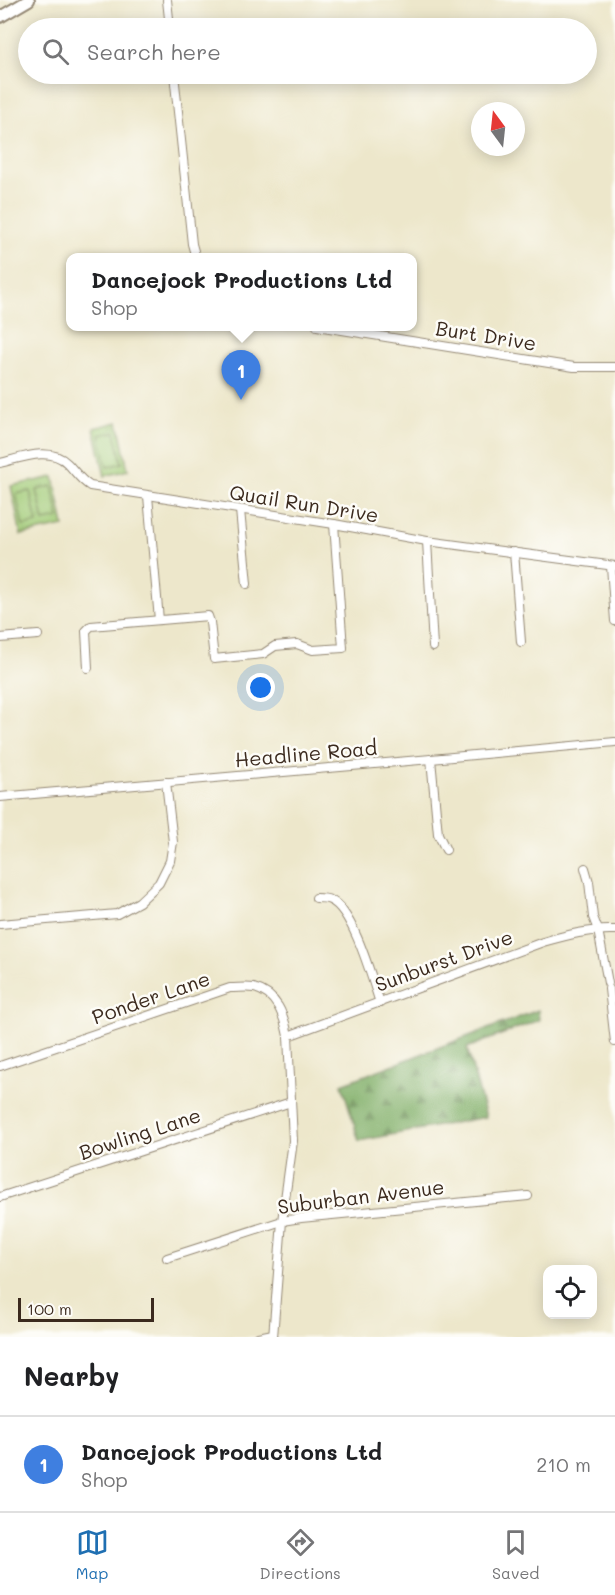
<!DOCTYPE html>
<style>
body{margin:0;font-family:Mali,sans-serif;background:#f6f6f6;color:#202124}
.controls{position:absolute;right:18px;bottom:18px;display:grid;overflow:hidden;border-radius:12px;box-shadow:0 3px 15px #0003}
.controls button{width:54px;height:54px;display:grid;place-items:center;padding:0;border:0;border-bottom:2px solid #e0e0e0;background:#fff;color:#202124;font:30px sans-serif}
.compass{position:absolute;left:471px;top:102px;width:54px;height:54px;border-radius:50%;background:#fff;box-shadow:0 3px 15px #0003;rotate:345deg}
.scale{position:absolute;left:18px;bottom:15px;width:136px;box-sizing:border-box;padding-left:6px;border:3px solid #3b2a1e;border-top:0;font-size:16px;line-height:21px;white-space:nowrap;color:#3b2a1e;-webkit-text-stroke:4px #fdfcf7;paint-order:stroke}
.you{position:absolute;left:261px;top:688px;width:21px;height:21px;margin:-15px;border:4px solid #fff;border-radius:50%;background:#1a73e8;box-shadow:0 0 0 9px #1a73e833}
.badge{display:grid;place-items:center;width:39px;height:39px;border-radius:50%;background:#1f6fb2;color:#fff;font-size:20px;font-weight:700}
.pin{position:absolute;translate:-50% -50px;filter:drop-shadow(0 2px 3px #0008)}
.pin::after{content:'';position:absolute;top:32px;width:21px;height:18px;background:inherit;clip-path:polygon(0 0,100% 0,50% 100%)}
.popup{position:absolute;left:66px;top:253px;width:351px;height:78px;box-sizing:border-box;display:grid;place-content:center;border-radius:12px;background:#fff;filter:drop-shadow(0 2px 4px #0005);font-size:20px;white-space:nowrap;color:#757577}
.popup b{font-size:22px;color:#202124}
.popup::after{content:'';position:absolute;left:50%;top:100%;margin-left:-12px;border:12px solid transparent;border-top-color:#fff}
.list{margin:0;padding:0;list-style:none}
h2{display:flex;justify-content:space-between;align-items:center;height:78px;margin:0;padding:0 24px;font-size:26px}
h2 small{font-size:20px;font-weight:400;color:#757577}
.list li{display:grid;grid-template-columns:39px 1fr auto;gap:18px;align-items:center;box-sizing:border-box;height:96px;padding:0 24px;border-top:2px solid #e0e0e0}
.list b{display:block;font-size:22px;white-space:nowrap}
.list p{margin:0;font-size:20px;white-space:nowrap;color:#757577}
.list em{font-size:20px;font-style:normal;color:#757577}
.icon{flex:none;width:33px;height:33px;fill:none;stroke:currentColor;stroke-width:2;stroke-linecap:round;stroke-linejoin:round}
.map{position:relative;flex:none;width:615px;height:1337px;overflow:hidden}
.search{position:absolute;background:#fff;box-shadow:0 3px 15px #0003;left:18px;right:18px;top:18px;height:66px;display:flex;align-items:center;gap:15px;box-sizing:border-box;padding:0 21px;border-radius:33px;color:#757577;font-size:22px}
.sheet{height:174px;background:#fff}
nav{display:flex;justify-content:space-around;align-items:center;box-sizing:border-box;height:84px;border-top:2px solid #e0e0e0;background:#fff;font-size:16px;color:#757577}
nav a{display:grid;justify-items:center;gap:3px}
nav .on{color:#1f6fb2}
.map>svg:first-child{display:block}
.forest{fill:url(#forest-firs);stroke:#5e6c43;stroke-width:1.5}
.park{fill:url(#park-tufts);stroke:#6e7a4a;stroke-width:1.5}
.garden{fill:#a1cb77;stroke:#6e7a4a;stroke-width:1.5}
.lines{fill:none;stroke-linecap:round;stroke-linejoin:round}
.street-casing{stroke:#948874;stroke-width:10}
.secondary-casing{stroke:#948874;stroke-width:14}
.street{stroke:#fff;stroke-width:8}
.secondary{stroke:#fff;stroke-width:10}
.labels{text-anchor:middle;stroke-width:5;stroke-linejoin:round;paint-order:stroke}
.street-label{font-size:20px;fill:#3b2a1e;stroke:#fdfcf7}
</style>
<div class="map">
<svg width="615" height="1337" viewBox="0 0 615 1337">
<defs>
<pattern id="forest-firs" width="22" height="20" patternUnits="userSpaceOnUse" patternTransform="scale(1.5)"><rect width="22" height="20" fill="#80af68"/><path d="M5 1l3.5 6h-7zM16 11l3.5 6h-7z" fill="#6a8f55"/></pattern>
<pattern id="park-tufts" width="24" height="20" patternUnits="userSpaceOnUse" patternTransform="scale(1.5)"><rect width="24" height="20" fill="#a1cb77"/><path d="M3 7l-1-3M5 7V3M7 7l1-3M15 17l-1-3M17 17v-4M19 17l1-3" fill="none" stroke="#8cae66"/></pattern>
</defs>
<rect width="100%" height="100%" fill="#fdfcf7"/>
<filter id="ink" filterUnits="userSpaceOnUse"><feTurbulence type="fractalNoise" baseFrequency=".0167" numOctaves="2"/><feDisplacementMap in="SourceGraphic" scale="12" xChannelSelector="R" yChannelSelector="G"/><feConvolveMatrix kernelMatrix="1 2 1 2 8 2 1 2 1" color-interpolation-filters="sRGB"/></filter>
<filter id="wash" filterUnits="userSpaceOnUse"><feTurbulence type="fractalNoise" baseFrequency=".008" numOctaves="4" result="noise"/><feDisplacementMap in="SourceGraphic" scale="24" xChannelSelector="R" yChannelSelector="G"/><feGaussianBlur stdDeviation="1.35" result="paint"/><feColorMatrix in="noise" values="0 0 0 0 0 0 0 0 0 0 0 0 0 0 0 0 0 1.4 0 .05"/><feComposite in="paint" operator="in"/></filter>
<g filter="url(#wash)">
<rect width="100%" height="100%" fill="#ede7cb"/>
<polygon class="forest" points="538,1010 539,1020 467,1048 486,1117 359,1141 342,1084"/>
<g class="park">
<polygon points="118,422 128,470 105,476 94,428"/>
<polygon points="54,477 64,526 21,535 11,486"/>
</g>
<g class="garden">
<polygon points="115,432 122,463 107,467 100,435"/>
<polygon points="52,486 59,518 44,521 37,490"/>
<polygon points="30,491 37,523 23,526 16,494"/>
</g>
</g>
<g filter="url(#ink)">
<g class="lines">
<g class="street-casing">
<g id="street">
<polyline points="167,0 170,28"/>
<polyline points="174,74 192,244 196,258"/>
<polyline points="317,326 574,367 615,367"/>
<path d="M0,463C21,458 50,446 67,463C75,471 80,480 90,486L334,524L427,541L615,566"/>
<polyline points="148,496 159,620"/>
<polyline points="240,510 247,584"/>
<polyline points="427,541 433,647"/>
<polyline points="514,552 521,642"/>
<polyline points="611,566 615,621"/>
<polyline points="0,638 38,635"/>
<polyline points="88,668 86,631 91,626 208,616 210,622 214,659 263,654 275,646 297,644 313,650 343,648 334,524"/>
<polyline points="431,759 438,834 446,850"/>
<polyline points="0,797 431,759 615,742"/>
<polyline points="585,868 589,882 593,917 598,930 608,983"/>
<path d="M316,898C320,898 326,898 330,900C353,909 372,979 380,1003"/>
<polyline points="0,924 117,914 139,902 159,883 170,861 173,842 166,782"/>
<polyline points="609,989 615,1042"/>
<path d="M288,1036L543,942C567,935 589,929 615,930"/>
<path d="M0,1066L230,988C238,988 247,987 254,988C277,994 284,1015 288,1036L293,1141L282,1221L273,1337"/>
<polyline points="0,1197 291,1102"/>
<polyline points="167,1258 282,1221 301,1218 528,1196"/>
<polyline points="258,1337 273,1334"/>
</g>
</g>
<g class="secondary-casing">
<polyline id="secondary" points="0,17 29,0"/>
</g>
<use href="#street" class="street"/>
<use href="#secondary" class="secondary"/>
</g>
</g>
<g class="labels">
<g class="street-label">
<text transform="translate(486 336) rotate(9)" y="7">Burt Drive</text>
<text transform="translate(304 504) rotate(9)" y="7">Quail Run Drive</text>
<text transform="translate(306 754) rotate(-5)" y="7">Headline Road</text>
<text transform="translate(444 961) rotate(-20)" y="7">Sunburst Drive</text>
<text transform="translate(151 998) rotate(-19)" y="7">Ponder Lane</text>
<text transform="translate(140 1134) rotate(-18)" y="7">Bowling Lane</text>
<text transform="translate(361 1197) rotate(-7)" y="7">Suburban Avenue</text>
</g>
</g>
</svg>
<div class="controls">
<button><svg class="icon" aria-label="locate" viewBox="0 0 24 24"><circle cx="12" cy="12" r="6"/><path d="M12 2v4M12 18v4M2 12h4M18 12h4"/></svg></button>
</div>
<svg class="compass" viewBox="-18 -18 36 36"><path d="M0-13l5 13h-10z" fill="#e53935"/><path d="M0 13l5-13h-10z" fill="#757577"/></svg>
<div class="scale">100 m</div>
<div class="you"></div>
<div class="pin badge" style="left:241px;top:400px;background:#3f7fe0">1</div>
<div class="popup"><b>Dancejock Productions Ltd</b>Shop</div>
<div class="search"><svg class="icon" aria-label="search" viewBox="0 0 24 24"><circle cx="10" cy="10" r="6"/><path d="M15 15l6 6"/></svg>Search here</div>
</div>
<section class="sheet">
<h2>Nearby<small></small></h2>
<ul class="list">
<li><span class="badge" style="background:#3f7fe0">1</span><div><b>Dancejock Productions Ltd</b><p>Shop</p></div><em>210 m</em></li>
</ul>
</section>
<nav>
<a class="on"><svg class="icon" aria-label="map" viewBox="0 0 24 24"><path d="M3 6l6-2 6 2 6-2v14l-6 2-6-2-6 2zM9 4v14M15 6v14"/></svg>Map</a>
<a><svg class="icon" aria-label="directions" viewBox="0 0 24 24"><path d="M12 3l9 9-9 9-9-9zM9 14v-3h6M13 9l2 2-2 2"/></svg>Directions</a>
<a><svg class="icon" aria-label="saved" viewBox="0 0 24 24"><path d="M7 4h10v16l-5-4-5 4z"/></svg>Saved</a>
</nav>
